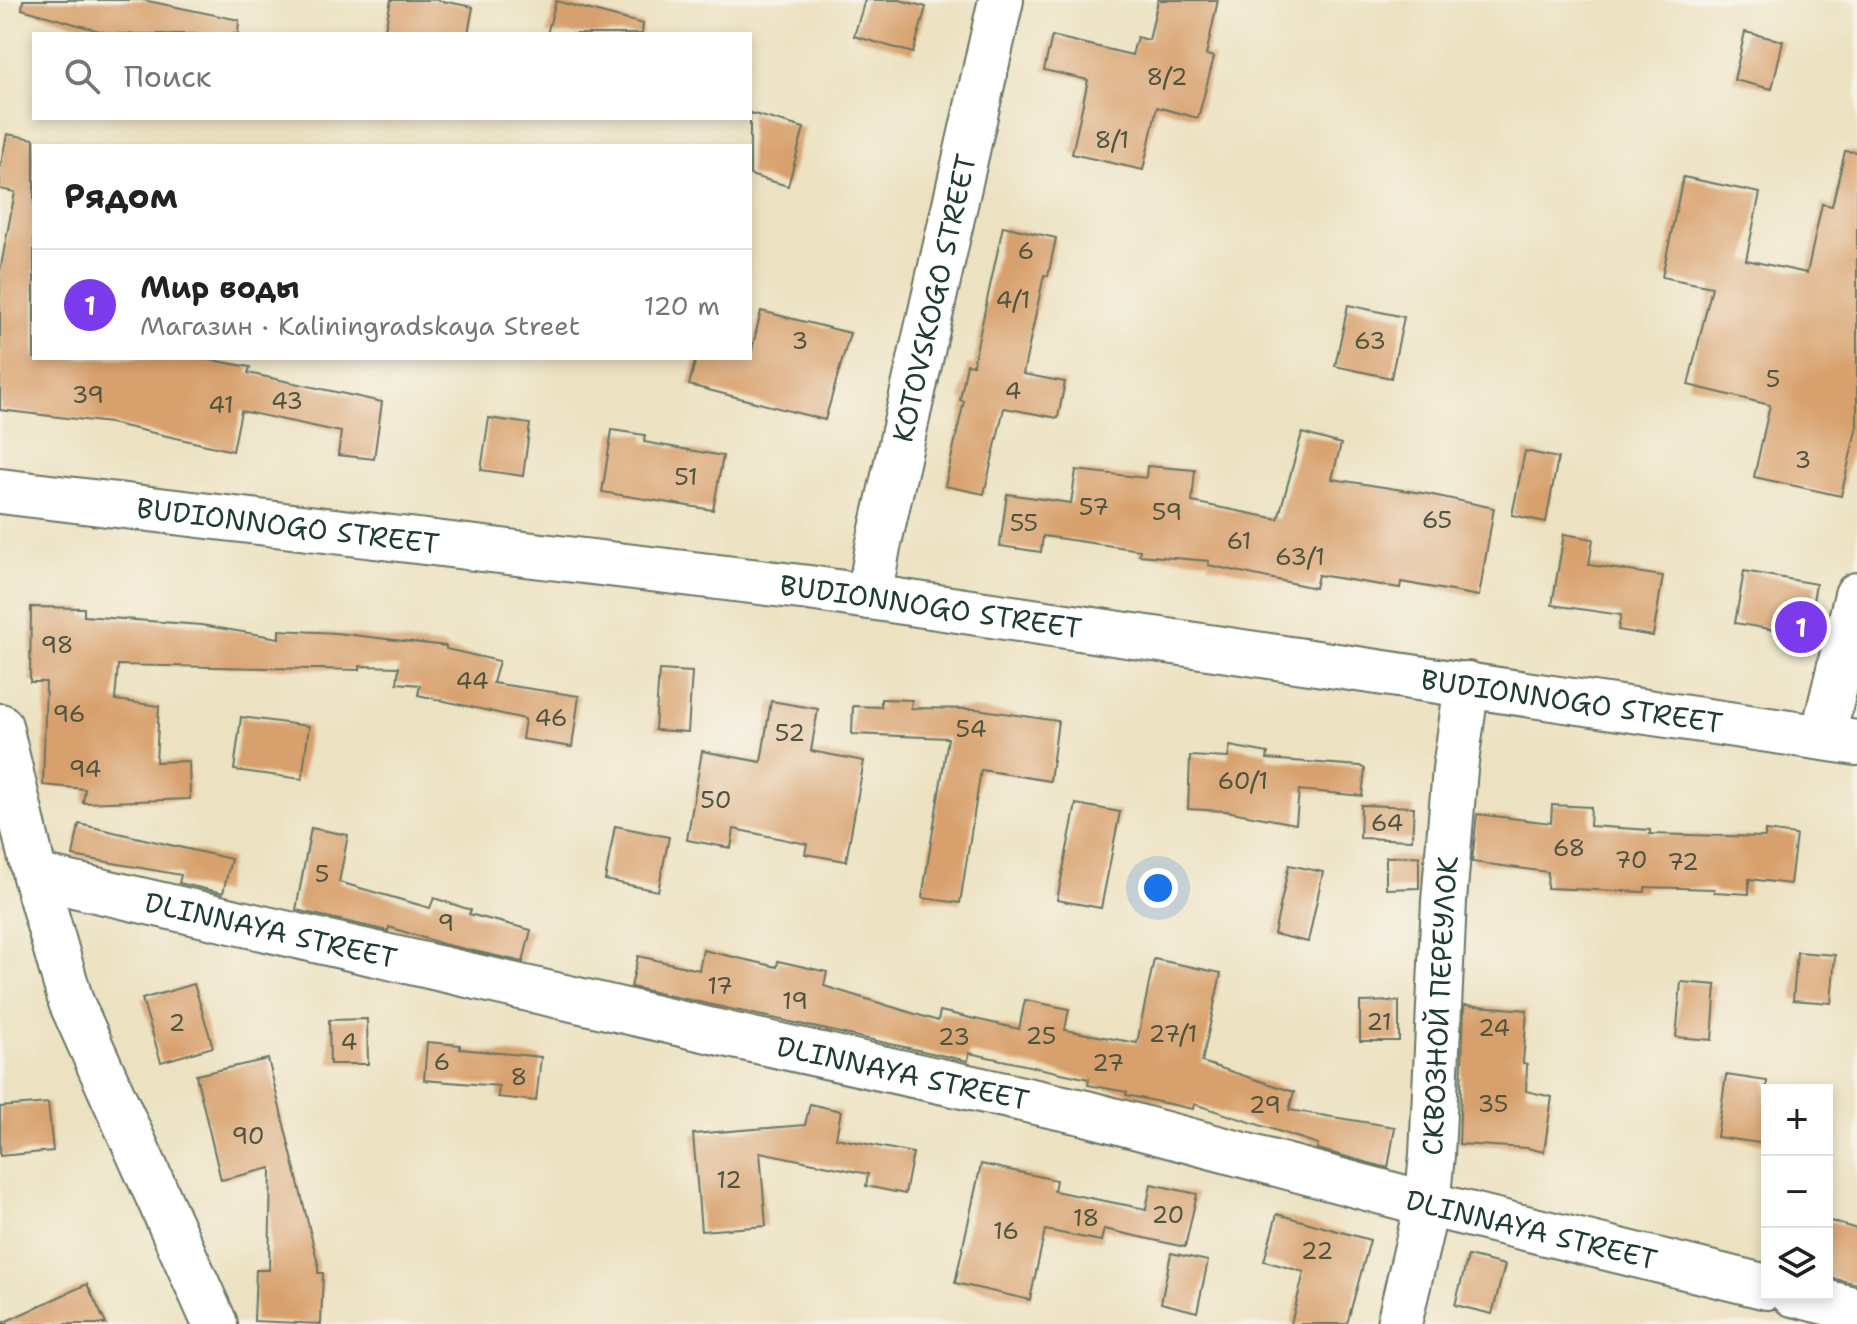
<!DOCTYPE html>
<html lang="ru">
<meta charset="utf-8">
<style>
body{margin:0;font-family:"Shantell Sans",sans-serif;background:#f2f2f2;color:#222}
.controls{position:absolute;right:24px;bottom:24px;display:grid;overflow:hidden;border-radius:0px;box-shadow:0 4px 12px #0003}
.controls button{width:72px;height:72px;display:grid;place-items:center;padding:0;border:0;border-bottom:2px solid #e0e0e0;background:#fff;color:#222;font:40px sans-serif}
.you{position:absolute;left:1158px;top:888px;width:28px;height:28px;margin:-20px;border:6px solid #fff;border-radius:50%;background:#1a73e8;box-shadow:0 0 0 12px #1a73e833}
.badge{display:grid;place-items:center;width:52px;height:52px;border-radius:50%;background:#7c3aed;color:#fff;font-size:26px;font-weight:700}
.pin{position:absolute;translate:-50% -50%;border:4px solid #fff;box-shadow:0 2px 8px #0006}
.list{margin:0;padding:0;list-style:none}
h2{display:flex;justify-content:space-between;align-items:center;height:104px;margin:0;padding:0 32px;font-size:34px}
h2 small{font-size:26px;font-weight:400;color:#767676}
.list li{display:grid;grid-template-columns:52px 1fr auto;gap:24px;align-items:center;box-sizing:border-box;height:112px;padding:0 32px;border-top:2px solid #e0e0e0}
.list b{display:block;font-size:30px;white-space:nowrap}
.list p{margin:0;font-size:26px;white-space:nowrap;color:#767676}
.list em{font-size:26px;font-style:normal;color:#767676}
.icon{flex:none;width:44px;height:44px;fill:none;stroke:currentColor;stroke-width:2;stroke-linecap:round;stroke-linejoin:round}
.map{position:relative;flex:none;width:1857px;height:1324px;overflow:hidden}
.search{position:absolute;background:#fff;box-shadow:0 4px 12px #0003;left:32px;top:32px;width:720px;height:88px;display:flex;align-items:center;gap:20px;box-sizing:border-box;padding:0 28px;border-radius:0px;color:#767676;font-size:30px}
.panel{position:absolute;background:#fff;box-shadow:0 4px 12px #0003;left:32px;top:144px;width:720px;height:216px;border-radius:0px}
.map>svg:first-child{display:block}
.building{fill:#d8a06c}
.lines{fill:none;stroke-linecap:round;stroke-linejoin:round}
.minor-casing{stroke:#677665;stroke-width:48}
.tertiary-casing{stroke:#677665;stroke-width:48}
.minor{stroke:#fff;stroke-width:44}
.tertiary{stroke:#fff;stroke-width:44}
.labels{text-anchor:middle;stroke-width:6;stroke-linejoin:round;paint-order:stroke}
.number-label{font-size:24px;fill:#4d5642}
.street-label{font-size:28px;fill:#1f3d34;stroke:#f7f3e8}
</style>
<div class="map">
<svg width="1857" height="1324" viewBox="0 0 1857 1324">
<rect width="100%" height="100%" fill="#f7f3e8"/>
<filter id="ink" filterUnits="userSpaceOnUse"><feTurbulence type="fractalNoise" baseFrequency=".0125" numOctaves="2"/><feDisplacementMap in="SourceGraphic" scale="16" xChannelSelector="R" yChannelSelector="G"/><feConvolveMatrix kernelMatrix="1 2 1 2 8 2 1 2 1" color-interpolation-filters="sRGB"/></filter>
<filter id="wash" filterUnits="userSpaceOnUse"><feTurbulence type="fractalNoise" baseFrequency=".006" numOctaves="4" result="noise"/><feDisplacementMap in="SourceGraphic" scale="32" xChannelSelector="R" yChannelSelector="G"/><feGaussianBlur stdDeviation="1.8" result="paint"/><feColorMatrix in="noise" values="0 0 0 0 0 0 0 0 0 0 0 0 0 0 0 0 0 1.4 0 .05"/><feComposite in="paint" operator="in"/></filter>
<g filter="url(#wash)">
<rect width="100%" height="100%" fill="#ece1c0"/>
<g id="blocks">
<g class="building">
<polygon points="23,0 143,0 239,20 238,34 110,34 22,9"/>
<polygon points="391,0 437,0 473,7 468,34 384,34"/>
<polygon points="865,0 900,0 926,7 913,53 854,36"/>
<polygon points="1158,0 1218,0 1206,55 1214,57 1198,118 1157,107 1143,170 1072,154 1088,80 1044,70 1052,36 1132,55 1137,37 1149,40"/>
<polygon points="556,1 643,24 642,34 547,34"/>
<polygon points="1745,32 1783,41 1772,89 1734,80"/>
<polygon points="750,113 804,128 788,186 750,175"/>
<polygon points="7,134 34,139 34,358 200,358 250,367 248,373 382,402 374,459 338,455 341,432 241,411 233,451 110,423 0,410 0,271 15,192 0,189 0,169"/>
<polygon points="1845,151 1857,152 1857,426 1841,496 1754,477 1770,405 1688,385 1712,287 1662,277 1683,177 1760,193 1746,260 1807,273 1822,204 1832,206"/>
<polygon points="1003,226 1056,238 1048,276 1044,275 1023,374 1065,382 1058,418 1004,408 984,494 945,486 964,401 960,400 967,364 973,365"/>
<polygon points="1348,305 1404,317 1391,378 1335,366"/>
<polygon points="761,311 850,333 825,420 689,385 696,358 750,358"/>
<polygon points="489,418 530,424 523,476 481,470"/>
<polygon points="612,430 645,435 644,442 723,456 713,510 602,492"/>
<polygon points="1302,433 1341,444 1332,479 1428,494 1494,508 1479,596 1401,582 1400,588 1318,575 1315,588 1208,565 1209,561 1139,555 1140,550 1043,536 1041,552 1000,546 1007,494 1071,503 1076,470 1146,478 1147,466 1195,470 1192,502 1278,519"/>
<polygon points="1525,451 1558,458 1546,522 1512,515"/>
<polygon points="1564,534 1593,539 1589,565 1663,576 1653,636 1618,630 1621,615 1552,605"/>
<polygon points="1744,571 1816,584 1807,636 1735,623"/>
<polygon points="31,607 84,608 84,616 201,625 279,638 279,630 336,633 446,646 446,649 499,661 493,683 579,696 572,747 522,739 525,719 418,695 420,685 397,683 399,667 360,666 360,670 118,665 115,700 159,706 156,762 189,761 190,799 83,803 85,789 43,785 46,682 30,682"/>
<polygon points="659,670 692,672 688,732 655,730"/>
<polygon points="881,699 912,700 911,708 976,709 1058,721 1050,781 981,770 960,903 922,898 948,738 852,734 853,706 881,707"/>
<polygon points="771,701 818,709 811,751 864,761 846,861 805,854 807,844 734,829 731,848 687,840 702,751 761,762"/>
<polygon points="241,717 309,726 302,779 234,770"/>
<polygon points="1230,746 1268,753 1267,759 1360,766 1365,769 1362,796 1299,790 1296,824 1226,811 1188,809 1190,756 1228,758"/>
<polygon points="1076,804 1120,812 1101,908 1057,900"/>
<polygon points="1361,805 1414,807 1412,840 1360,838"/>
<polygon points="1552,805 1591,807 1590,826 1650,830 1650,834 1765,837 1765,831 1796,835 1790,884 1749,879 1749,894 1714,892 1714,889 1645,887 1645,892 1547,888 1548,872 1472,862 1477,814 1551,823"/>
<polygon points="79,824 231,859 223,893 179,883 181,875 73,856"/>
<polygon points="615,826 669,837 658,891 605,880"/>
<polygon points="311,828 348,835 339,882 430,908 434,898 471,910 469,914 531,930 523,962 443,944 389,927 388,931 296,910"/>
<polygon points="1419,856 1419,888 1386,889 1386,857"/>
<polygon points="1289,865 1323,872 1308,942 1274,934"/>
<polygon points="703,950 777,967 778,961 827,972 824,986 938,1021 940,1011 1019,1029 1025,1000 1069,1009 1065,1030 1137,1043 1154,959 1221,973 1202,1062 1294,1092 1289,1110 1395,1127 1388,1168 1317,1149 1318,1144 1194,1104 1193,1109 1126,1095 1127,1092 1088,1085 1089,1079 969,1053 968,1061 631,987 638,956 699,970"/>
<polygon points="1797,952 1835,955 1831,1003 1793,1000"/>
<polygon points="1681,982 1716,985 1712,1040 1676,1037"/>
<polygon points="194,984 213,1047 161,1062 142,999"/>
<polygon points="1399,1001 1399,1041 1360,1041 1360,1002"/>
<polygon points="1464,1005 1527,1010 1523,1063 1527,1064 1526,1091 1552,1097 1544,1152 1527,1148 1459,1144"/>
<polygon points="367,1019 368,1064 330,1064 329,1020"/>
<polygon points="427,1042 460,1045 460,1049 541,1057 536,1101 498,1097 499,1086 424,1080"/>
<polygon points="268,1059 318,1264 318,1273 323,1273 321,1324 254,1321 256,1270 269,1270 271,1168 221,1180 196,1075"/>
<polygon points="1726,1075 1767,1081 1767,1144 1717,1137"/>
<polygon points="48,1103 53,1151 0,1156 0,1107"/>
<polygon points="810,1104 841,1111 836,1138 913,1153 905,1194 866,1186 868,1174 760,1152 766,1226 701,1231 693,1134 805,1125"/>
<polygon points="981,1164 1056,1180 1054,1191 1146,1209 1151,1184 1197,1194 1185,1247 1104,1229 1101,1241 1045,1230 1030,1300 955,1283"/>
<polygon points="1277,1214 1370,1240 1347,1324 1291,1324 1304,1272 1264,1261"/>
<polygon points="1827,1220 1857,1229 1857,1284 1827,1277"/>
<polygon points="1171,1253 1208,1261 1197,1312 1161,1303"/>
<polygon points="1468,1256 1505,1265 1492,1314 1455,1305"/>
<polygon points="87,1284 106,1324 0,1324"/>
</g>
</g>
</g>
<g filter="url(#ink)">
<use href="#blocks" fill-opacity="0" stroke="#677665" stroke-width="2"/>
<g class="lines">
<g class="minor-casing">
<g id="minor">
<polyline points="0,726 35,876 71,1002 215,1324"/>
<polyline points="1823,736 1857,595"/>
<path id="s1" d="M35,876L739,1037L1086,1113L1427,1204L1767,1287"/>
<polyline points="1793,1294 1857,1310"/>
<path id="s2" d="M1399,1324L1427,1204L1432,1155L1444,901L1455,769L1467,684"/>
</g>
</g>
<g class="tertiary-casing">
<g id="tertiary">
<path id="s3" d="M0,491L809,588L1857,743"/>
<path id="s4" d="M869,597L878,547L1001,0"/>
</g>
</g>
<use href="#minor" class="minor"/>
<use href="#tertiary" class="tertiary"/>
</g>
</g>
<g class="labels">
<g class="number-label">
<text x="1167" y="85">8/2</text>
<text x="1112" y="148">8/1</text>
<text x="1026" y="259">6</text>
<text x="1013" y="308">4/1</text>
<text x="800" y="349">3</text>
<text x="1370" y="349">63</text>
<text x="1773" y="387">5</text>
<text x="1013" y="399">4</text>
<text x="88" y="403">39</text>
<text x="287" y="409">43</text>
<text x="221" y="413">41</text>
<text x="1803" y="468">3</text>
<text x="686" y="485">51</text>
<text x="1094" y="515">57</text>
<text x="1167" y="520">59</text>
<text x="1437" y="528">65</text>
<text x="1024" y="531">55</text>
<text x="1239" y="549">61</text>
<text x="1300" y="565">63/1</text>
<text x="57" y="653">98</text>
<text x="472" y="689">44</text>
<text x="69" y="722">96</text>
<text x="551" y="726">46</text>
<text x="971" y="737">54</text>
<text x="790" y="741">52</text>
<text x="85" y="777">94</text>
<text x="1243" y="789">60/1</text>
<text x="716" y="808">50</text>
<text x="1387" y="831">64</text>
<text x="1569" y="856">68</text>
<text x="1631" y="868">70</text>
<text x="1683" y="870">72</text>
<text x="322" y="882">5</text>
<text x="446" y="931">9</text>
<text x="720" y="994">17</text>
<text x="795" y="1009">19</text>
<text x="1379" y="1030">21</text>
<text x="177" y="1031">2</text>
<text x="1494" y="1036">24</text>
<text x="1173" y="1042">27/1</text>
<text x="1041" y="1044">25</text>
<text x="954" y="1045">23</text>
<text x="349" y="1050">4</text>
<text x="442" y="1070">6</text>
<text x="1108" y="1071">27</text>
<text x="519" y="1085">8</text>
<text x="1493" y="1112">35</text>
<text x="1265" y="1113">29</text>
<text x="248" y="1144">90</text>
<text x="729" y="1188">12</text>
<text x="1168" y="1223">20</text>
<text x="1086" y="1226">18</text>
<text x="1006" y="1239">16</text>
<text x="1317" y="1259">22</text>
</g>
<g class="street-label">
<text dy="10" stroke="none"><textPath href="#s4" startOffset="306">KOTOVSKOGO STREET</textPath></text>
<text dy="10" stroke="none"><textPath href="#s3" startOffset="290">BUDIONNOGO STREET</textPath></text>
<text dy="10" stroke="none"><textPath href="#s3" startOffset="938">BUDIONNOGO STREET</textPath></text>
<text dy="10" stroke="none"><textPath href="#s3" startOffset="1586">BUDIONNOGO STREET</textPath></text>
<text dy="10" stroke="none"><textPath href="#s1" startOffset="242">DLINNAYA STREET</textPath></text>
<text dy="10" stroke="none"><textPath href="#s2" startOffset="322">СКВОЗНОЙ ПЕРЕУЛОК</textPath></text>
<text dy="10" stroke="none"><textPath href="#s1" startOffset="890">DLINNAYA STREET</textPath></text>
<text dy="10" stroke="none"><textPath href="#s1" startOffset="1538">DLINNAYA STREET</textPath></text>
</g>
</g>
</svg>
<div class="controls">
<button>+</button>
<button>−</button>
<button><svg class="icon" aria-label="layers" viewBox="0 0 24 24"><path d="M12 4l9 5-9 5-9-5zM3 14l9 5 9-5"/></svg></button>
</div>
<div class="you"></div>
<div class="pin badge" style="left:1801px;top:627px">1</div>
<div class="search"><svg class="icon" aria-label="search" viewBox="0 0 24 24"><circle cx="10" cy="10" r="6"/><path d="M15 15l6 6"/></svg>Поиск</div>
<section class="panel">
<h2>Рядом<small></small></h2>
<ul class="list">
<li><span class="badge">1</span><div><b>Мир воды</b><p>Магазин · Kaliningradskaya Street</p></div><em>120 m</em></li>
</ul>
</section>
</div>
